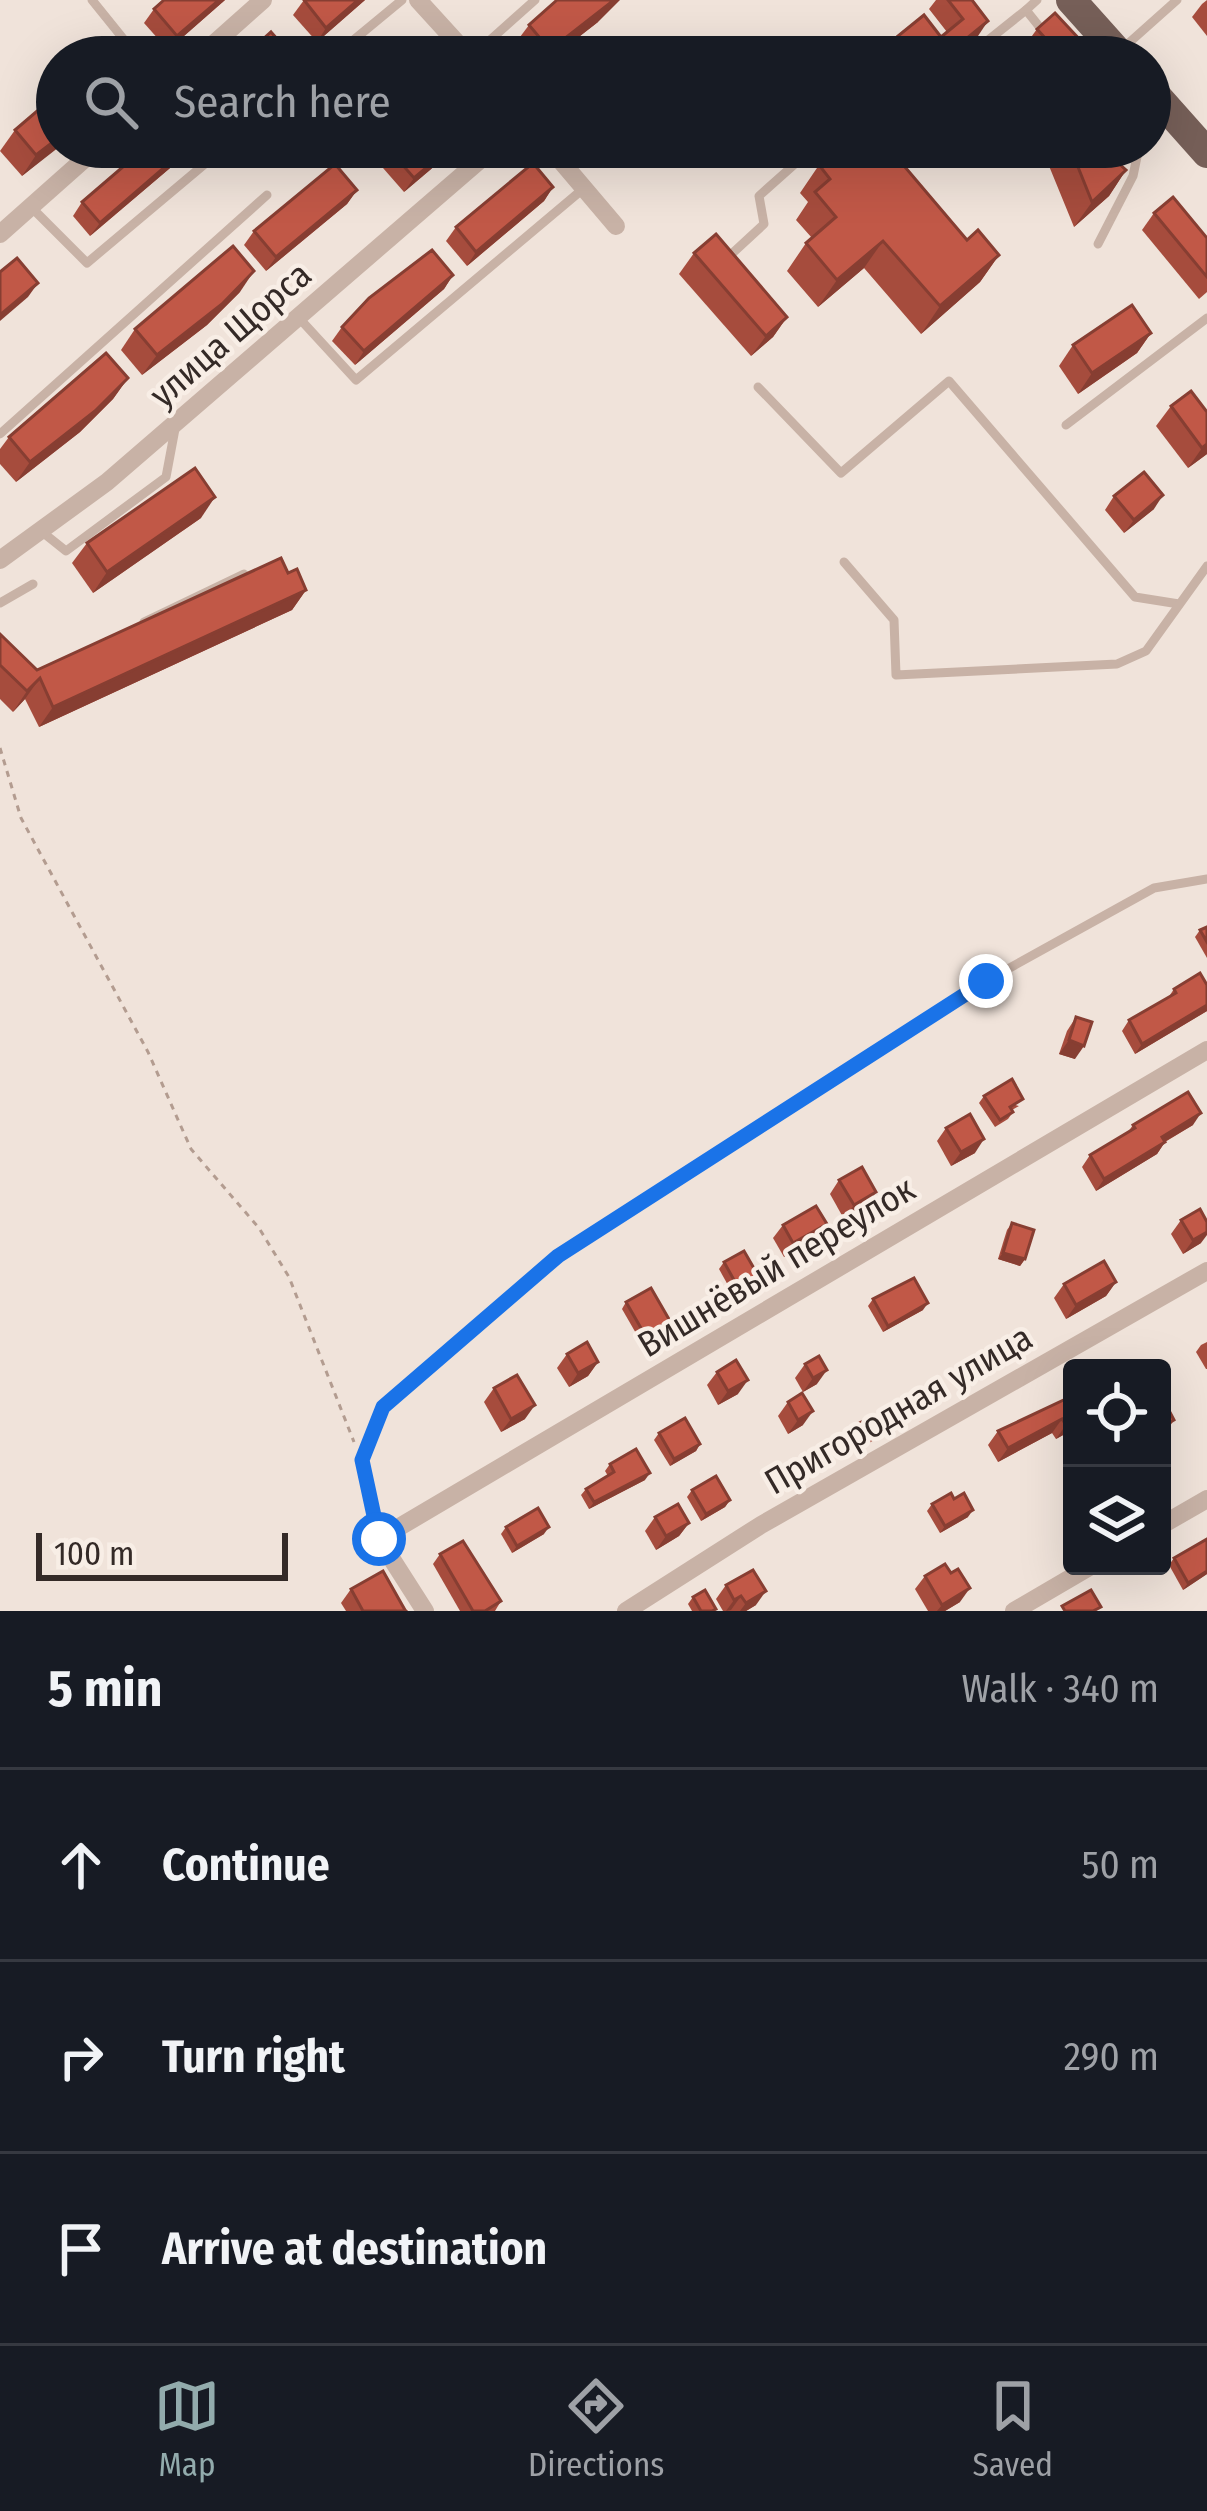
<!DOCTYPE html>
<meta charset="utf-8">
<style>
body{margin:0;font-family:"Fira Sans Condensed",sans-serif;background:#20242c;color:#f1f3f6}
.controls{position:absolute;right:36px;bottom:36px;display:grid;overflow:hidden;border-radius:12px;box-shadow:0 12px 48px #0002}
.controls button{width:108px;height:108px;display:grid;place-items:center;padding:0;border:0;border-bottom:3px solid #363941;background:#171b24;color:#f1f3f6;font:60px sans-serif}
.scale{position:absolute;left:36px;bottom:30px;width:252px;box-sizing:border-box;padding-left:12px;border:6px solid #342a27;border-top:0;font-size:33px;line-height:42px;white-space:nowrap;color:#342a27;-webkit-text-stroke:9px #f8eee6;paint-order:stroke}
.stop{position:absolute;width:36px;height:36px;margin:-27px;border:9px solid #1a73e8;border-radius:50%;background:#fff}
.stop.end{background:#1a73e8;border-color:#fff;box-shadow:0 3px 12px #0008}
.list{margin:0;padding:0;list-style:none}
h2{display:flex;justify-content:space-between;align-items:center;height:156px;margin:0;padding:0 48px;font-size:51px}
h2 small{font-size:39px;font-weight:400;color:#9ea1a6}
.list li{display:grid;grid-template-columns:78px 1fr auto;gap:36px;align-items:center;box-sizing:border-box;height:192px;padding:0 48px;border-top:3px solid #363941}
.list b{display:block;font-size:45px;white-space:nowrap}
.list em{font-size:39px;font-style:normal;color:#9ea1a6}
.icon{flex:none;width:66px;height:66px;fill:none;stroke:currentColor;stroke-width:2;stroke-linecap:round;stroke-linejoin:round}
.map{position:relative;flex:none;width:1207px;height:1611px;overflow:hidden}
.search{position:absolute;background:#171b24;box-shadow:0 12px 48px #0002;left:36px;right:36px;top:36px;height:132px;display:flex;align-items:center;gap:30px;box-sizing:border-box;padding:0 42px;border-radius:66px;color:#9ea1a6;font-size:45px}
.sheet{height:732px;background:#171b24}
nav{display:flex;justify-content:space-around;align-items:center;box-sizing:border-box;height:168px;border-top:3px solid #363941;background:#171b24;font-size:33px;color:#9ea1a6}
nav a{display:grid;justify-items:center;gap:6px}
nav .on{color:#92abac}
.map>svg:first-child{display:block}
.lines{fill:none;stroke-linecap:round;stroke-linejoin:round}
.path{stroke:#b39c90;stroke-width:3;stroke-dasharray:6 6;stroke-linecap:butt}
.service{stroke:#c8b2a6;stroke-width:9}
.minor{stroke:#c8b2a6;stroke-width:18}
.primary{stroke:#765f58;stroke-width:30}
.wall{fill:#a64c3d}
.shaded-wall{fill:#873e32}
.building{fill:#c15847;stroke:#873e32;stroke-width:3}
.route{stroke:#1a73e8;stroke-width:15}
.labels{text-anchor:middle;stroke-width:9;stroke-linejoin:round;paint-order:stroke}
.street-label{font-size:36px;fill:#342a27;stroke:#f8eee6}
</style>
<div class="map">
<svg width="1207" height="1611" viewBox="0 0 1207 1611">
<rect width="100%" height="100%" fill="#f0e3da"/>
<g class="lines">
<polyline class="path" points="0,748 21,818 148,1052 191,1149 259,1228 289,1277 354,1442"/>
<g class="service">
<polyline points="92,0 138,57"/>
<polyline points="1037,0 1026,10 1046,35"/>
<polyline points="1122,49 1177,0"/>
<polyline points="333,57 402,0"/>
<polyline points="471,57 535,0"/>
<polyline points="967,57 1026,10"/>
<polyline points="1150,133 1168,117"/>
<polyline points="31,207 87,263 225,147"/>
<polyline points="1098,244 1133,176 1139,147"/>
<polyline points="724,261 764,224 759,196 814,147"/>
<polyline points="299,318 356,380 583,189"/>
<polyline points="758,387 841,473 949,381 1135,597 1179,604"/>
<polyline points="1066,425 1207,318"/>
<polyline points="0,434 267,195"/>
<polyline points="41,531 66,551 166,477 175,429"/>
<polyline points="844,562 894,620 896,675 1117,664 1146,651 1207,566"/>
<polyline points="0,603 33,584"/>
<polyline points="144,622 244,574"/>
<polyline points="378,1538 362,1460 383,1407 558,1256 986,981 1154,888 1207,879"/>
</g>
<g class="minor">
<polyline points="418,0 470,57"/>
<polyline points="199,57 263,0"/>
<polyline points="549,147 616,226"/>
<polyline points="0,234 98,147"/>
<polyline points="0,560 107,482 495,147"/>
<polyline points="1162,1525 1207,1499"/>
<polyline points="425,1611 379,1539 1207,1050"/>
<polyline points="626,1611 761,1525 1207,1271"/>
<polyline points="1014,1611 1091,1566"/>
</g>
<g class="primary">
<polyline points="1071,0 1122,57"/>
<polyline points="1150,89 1207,153"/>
</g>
</g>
<g class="wall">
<polygon points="164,0 225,0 168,50 144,23 154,9"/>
<polygon points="304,0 365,0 317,42 293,15"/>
<polygon points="936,0 972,0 976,39 953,57 888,57 885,53 898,36 941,37 947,32 929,9"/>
<polygon points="1207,0 1207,36 1192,17 1202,4"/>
<polygon points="598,22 553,57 525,57 514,45 529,25"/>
<polygon points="1037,29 1096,57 1022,57 1019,54"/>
<polygon points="15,130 57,147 22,176 0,151"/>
<polygon points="146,147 190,147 183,157 90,236 73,216 82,202"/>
<polygon points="457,147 404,192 383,168 393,154"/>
<polygon points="1057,147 1126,147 1113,158 1126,170 1109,196 1074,227 1047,161"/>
<polygon points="819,165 967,240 999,255 980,282 921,334 864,268 818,307 787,271 806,243 812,238 796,220 808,202 800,193"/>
<polygon points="553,187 544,201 467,266 446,241 456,227"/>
<polygon points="357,190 347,204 266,271 244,245 254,231"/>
<polygon points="1154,213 1207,238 1207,292 1199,299 1142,230"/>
<polygon points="694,253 787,317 773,337 751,356 679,274"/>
<polygon points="453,275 444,289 355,365 332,341 342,327"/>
<polygon points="240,292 207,325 142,375 121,350 135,329"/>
<polygon points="1151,333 1137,353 1078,394 1059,366 1073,345"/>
<polygon points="128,378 113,399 80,432 16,482 0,464 0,449 9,437"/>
<polygon points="1171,406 1207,412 1207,454 1188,468 1156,426"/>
<polygon points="1114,496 1154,509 1124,533 1105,510"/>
<polygon points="201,518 93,593 72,563 87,543"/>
<polygon points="288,573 306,590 292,610 39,727 25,699 13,712 0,699 0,634 37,670"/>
<polygon points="1207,927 1207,958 1195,937 1200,930"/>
<polygon points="1207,985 1207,1011 1135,1054 1122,1031 1129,1020 1168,998 1174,989"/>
<polygon points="1076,1017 1075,1059 1059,1054 1067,1031"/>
<polygon points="984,1096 1019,1106 1012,1110 1013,1112 1008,1119 995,1127 979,1103"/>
<polygon points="1133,1125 1193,1125 1165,1142 1157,1154 1096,1191 1082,1167 1090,1155 1128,1132"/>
<polygon points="946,1128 975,1153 951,1166 937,1141"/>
<polygon points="839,1180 876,1192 866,1206 844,1219 830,1194"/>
<polygon points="1181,1220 1201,1243 1183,1254 1171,1234"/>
<polygon points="1012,1223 1025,1259 1020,1266 998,1259 1007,1230"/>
<polygon points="783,1225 817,1238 784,1257 773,1238"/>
<polygon points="724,1262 754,1284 734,1296 719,1269"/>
<polygon points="1116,1282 1106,1296 1066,1319 1054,1298 1064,1284"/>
<polygon points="873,1299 923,1310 883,1332 868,1306"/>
<polygon points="626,1302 665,1328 641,1342 622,1309"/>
<polygon points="1207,1342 1207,1369 1206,1369 1196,1352 1201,1345"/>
<polygon points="567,1354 598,1362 588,1376 569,1387 557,1368"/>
<polygon points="805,1364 817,1384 803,1392 795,1378"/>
<polygon points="717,1372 738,1394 718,1405 707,1385"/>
<polygon points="494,1388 525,1419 501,1432 484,1402"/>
<polygon points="1072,1396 1072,1430 1056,1439 1052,1433 998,1462 988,1445 998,1431"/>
<polygon points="788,1402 803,1425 788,1434 778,1416"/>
<polygon points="856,1425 874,1440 861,1448 851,1432"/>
<polygon points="659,1433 700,1444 696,1451 670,1466 654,1440"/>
<polygon points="610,1464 645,1480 589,1509 581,1495 586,1489 608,1476 605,1471"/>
<polygon points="692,1490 730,1500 725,1507 701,1521 687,1497"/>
<polygon points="932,1504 968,1517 940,1533 927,1511"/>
<polygon points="655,1517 689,1523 679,1536 656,1550 645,1531"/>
<polygon points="506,1527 544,1534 512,1553 501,1534"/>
<polygon points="440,1554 501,1601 495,1611 460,1611 433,1564"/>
<polygon points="1174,1558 1207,1574 1183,1590 1169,1565"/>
<polygon points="951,1573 960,1602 945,1611 928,1611 915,1589 925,1576"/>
<polygon points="726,1585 756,1605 746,1611 723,1611 716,1599"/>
<polygon points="351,1589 406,1611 346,1611 341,1603"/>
<polygon points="693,1597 714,1611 692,1611 688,1604"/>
</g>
<g class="shaded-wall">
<polygon points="219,0 225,0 168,50 177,36"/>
<polygon points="358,0 365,0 317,42 326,28"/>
<polygon points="614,0 620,0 598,22 553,57 545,57 550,50"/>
<polygon points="988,21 976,39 953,57 944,57"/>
<polygon points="57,139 57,147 59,147 22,176 36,155"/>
<polygon points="188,147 190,147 183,157 90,236 100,223"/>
<polygon points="451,147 457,147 404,192 414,178"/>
<polygon points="1115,147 1126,147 1090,179 1108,154"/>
<polygon points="1126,170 1109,196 1074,227 1092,202"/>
<polygon points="553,187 544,201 467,266 476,252"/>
<polygon points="357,190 347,204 266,271 276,257"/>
<polygon points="883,241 864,268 818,307 837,280"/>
<polygon points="999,255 980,282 921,334 940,306"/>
<polygon points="254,271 240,292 207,325 142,375 157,355"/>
<polygon points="453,275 444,289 355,365 364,351"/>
<polygon points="38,283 28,297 0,321 0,315"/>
<polygon points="787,317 773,337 751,356 766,336"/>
<polygon points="1151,333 1137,353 1078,394 1092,373"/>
<polygon points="128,378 113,399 80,432 16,482 30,462"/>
<polygon points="1207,444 1207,454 1188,468 1202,448"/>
<polygon points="1163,495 1154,509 1124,533 1134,520"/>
<polygon points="215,497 201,518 93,593 107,572"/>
<polygon points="306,590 292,610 39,727 53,707"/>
<polygon points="40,678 25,699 13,712 27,691"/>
<polygon points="1207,1005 1207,1011 1135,1054 1142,1044"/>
<polygon points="1069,1040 1084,1046 1075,1059 1059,1054"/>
<polygon points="1201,1113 1193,1125 1154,1148 1162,1137"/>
<polygon points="984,1139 975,1153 951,1166 961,1152"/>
<polygon points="1165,1142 1157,1154 1096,1191 1104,1179"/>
<polygon points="876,1192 866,1206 844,1219 854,1205"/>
<polygon points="827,1224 817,1238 784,1257 793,1243"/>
<polygon points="1207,1232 1207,1235 1201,1243 1183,1254 1193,1240"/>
<polygon points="1003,1253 1025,1259 1020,1266 998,1259"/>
<polygon points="759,1277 754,1284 734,1296 739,1289"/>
<polygon points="1116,1282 1106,1296 1066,1319 1076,1305"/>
<polygon points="928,1303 923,1310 883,1332 888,1326"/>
<polygon points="670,1321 665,1328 641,1342 645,1335"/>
<polygon points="598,1362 588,1376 569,1387 578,1373"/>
<polygon points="827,1370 817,1384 803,1392 813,1378"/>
<polygon points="748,1380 738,1394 718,1405 728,1391"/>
<polygon points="535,1405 525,1419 501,1432 511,1419"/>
<polygon points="813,1411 803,1425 788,1434 798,1420"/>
<polygon points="1062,1419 1052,1433 998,1462 1008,1448"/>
<polygon points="1174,1420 1165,1433 1162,1435 1162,1427"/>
<polygon points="1072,1422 1072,1430 1056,1439 1066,1425"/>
<polygon points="700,1444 696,1451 670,1466 674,1459"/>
<polygon points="650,1473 645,1480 589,1509 594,1502"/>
<polygon points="730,1500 725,1507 701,1521 706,1514"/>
<polygon points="973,1510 968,1517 940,1533 945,1526"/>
<polygon points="689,1523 679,1536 656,1550 666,1536"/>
<polygon points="549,1527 544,1534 512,1553 517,1546"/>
<polygon points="1207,1571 1207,1574 1183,1590 1188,1583"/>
<polygon points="970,1588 960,1602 945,1611 937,1611 942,1605"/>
<polygon points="766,1591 756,1605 746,1611 740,1611 746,1603"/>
<polygon points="741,1596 731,1610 726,1611 734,1600"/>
</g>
<g class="building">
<polygon points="164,0 219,0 177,36 154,9"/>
<polygon points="304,0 358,0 326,28"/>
<polygon points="557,0 614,0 550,50 529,25"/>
<polygon points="948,0 972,0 988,21 944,57 914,57 898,36 924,15 941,37 963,19"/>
<polygon points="1055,13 1096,57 1062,57 1037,29"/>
<polygon points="271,32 293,57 243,57"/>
<polygon points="112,47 121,57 100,57"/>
<polygon points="57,94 57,139 36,155 15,130"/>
<polygon points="146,147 188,147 100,223 82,202"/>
<polygon points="402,147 451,147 414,178 393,154"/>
<polygon points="840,147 888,147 967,240 978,230 999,255 940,306 883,241 837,280 806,243 836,217 815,192 830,179 819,165"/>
<polygon points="1070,147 1115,147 1108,154 1126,170 1092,202"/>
<polygon points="533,163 553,187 476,252 456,227"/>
<polygon points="335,164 357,190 276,257 254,231"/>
<polygon points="1173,197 1207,238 1207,277 1154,213"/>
<polygon points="716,234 787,317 766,336 694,253"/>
<polygon points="233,246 254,271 222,304 157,355 135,329"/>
<polygon points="432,250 453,275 364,351 342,327 369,298"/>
<polygon points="17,258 38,283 0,315 0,272"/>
<polygon points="1132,305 1151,333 1092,373 1073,345"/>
<polygon points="106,353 128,378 95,411 30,462 9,437"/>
<polygon points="1191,391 1207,412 1207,444 1202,448 1171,406"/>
<polygon points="195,468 215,497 107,572 87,543"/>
<polygon points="1144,472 1163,495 1134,520 1114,496"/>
<polygon points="281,558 288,573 297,569 306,590 53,707 40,678 27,691 0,665 0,634 37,670"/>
<polygon points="1207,927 1207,942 1200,930"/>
<polygon points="1200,973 1207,985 1207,1005 1142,1044 1129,1020 1176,993 1174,989"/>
<polygon points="1076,1017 1092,1022 1084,1046 1069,1040"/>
<polygon points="1012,1079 1023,1099 1010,1107 1013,1112 1000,1120 984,1096"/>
<polygon points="1188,1092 1201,1113 1162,1137 1165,1142 1104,1179 1090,1155 1135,1128 1133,1125"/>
<polygon points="970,1114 984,1139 961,1152 946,1128"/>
<polygon points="862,1167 876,1192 854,1205 839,1180"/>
<polygon points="816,1206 827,1224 793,1243 783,1225"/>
<polygon points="1200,1209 1207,1222 1207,1232 1193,1240 1181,1220"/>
<polygon points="1012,1223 1034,1230 1025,1259 1003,1253"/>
<polygon points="744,1251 759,1277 739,1289 724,1262"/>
<polygon points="1104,1261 1116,1282 1076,1305 1064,1284"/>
<polygon points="914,1278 928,1303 888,1326 873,1299"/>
<polygon points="651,1288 670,1321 645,1335 626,1302"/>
<polygon points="587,1342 598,1362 578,1373 567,1354"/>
<polygon points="819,1356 827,1370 813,1378 805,1364"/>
<polygon points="736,1360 748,1380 728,1391 717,1372"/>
<polygon points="517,1375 535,1405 511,1419 494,1388"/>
<polygon points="802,1393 813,1411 798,1420 788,1402"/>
<polygon points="1072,1396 1072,1422 1066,1425 1062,1419 1008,1448 998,1431"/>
<polygon points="1164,1401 1174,1420 1162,1427 1162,1402"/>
<polygon points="870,1417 879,1433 866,1441 856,1425"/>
<polygon points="685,1418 700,1444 674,1459 659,1433"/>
<polygon points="636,1449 650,1473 594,1502 586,1489 614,1472 610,1464"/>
<polygon points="716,1476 730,1500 706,1514 692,1490"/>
<polygon points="951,1493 954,1499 964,1493 973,1510 945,1526 932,1504"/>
<polygon points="678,1504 689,1523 666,1536 655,1517"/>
<polygon points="538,1508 549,1527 517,1546 506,1527"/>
<polygon points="1207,1539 1207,1571 1188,1583 1174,1558"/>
<polygon points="463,1541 501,1601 485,1611 473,1611 440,1554"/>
<polygon points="945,1564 951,1573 958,1569 970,1588 942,1605 925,1576"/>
<polygon points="753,1570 766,1591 746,1603 741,1596 734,1600 726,1585"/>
<polygon points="383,1571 405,1610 406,1611 363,1611 351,1589"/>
<polygon points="705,1590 716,1609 712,1611 701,1611 693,1597"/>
<polygon points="1091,1590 1101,1607 1093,1611 1065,1611 1062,1606"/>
</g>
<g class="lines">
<polyline class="route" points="379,1539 362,1460 383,1407 558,1256 986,981"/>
</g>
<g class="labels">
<g class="street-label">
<text transform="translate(230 334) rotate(-41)" y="13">улица Щорса</text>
<text transform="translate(776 1266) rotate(-31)" y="13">Вишнёвый переулок</text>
<text transform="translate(898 1409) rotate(-30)" y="13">Пригородная улица</text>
</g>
</g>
</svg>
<div class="controls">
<button><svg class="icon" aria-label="locate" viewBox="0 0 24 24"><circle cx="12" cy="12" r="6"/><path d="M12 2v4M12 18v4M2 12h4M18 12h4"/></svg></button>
<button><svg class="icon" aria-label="layers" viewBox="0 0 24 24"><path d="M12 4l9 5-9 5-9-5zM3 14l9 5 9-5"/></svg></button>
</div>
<div class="scale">100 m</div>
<div class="stop" style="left:379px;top:1539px"></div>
<div class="stop end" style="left:986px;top:981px"></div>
<div class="search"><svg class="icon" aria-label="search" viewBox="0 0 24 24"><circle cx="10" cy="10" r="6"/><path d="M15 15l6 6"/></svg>Search here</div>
</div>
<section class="sheet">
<h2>5 min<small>Walk · 340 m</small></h2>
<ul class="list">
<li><svg class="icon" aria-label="ahead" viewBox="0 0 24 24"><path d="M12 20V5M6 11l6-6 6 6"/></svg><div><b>Continue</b></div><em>50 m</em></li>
<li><svg class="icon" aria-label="right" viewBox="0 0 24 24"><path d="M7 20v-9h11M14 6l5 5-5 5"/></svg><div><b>Turn right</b></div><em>290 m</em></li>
<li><svg class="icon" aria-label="arrive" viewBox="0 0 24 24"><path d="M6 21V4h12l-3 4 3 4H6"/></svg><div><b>Arrive at destination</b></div></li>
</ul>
</section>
<nav>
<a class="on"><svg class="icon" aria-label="map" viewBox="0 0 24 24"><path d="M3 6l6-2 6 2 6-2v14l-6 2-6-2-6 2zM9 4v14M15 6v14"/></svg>Map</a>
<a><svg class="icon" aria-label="directions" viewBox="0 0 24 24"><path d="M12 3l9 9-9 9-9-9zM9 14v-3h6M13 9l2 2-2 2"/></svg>Directions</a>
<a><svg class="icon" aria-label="saved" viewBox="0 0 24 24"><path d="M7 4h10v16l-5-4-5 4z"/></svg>Saved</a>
</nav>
